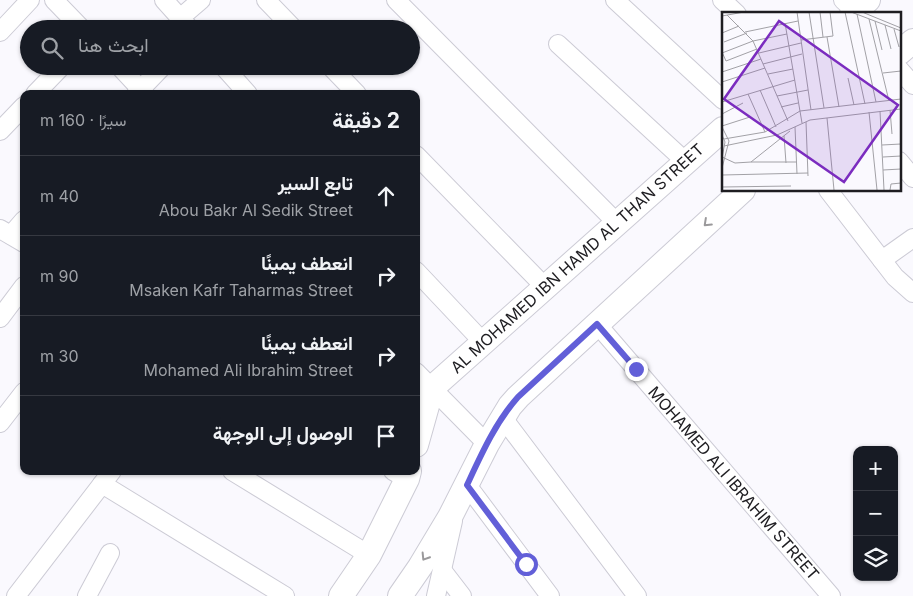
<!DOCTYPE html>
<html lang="ar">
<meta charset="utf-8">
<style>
body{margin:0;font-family:Inter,Vazirmatn,sans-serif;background:#20242c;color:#f1f3f6;direction:rtl}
.controls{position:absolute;right:15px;bottom:15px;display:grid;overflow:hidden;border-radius:10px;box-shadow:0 1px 4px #0004}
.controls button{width:45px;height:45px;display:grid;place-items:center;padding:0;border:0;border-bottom:1px solid #363941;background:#171b24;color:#f1f3f6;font:25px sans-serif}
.stop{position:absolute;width:15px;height:15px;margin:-11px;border:4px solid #625fd8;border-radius:50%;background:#fff}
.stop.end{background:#625fd8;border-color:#fff;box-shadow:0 1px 5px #0008}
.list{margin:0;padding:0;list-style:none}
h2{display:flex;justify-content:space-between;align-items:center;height:65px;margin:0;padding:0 20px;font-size:21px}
h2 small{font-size:16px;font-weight:400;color:#9ea1a6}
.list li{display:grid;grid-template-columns:32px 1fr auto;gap:15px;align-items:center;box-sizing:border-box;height:80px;padding:0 20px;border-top:1px solid #363941}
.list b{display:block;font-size:19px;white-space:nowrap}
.list p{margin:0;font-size:16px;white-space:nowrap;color:#9ea1a6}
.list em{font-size:16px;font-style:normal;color:#9ea1a6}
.icon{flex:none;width:28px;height:28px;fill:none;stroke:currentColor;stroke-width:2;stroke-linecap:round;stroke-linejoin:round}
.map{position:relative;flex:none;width:913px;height:596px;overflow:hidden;direction:ltr}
.search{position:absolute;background:#171b24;box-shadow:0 1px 4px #0004;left:20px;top:20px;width:400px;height:55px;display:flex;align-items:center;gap:12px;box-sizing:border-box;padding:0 18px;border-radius:28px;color:#9ea1a6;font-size:19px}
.panel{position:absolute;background:#171b24;box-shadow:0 1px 4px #0004;left:20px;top:90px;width:400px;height:385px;border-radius:10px;direction:rtl}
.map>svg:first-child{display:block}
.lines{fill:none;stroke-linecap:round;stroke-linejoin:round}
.street-casing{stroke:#cccbd5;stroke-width:20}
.secondary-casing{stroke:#cccbd5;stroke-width:26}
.street{stroke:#fff;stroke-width:18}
.secondary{stroke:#fff;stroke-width:24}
.oneway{stroke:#9a999b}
.route{stroke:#625fd8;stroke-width:6}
.labels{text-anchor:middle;stroke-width:4;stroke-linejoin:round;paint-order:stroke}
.street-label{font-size:16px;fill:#1e1d21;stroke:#fff}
.inset-road{fill:none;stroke:#a2a1a6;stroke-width:1}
.view{fill:#7b2cbf;fill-opacity:0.15;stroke:#7b2cbf;stroke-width:2.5}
.inset-edge{fill:none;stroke:#1e1d21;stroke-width:2.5}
</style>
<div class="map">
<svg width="913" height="596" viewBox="0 0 913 596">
<rect width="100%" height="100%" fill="#faf9fe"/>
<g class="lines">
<g class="street-casing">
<g id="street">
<polyline points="54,0 82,29"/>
<polyline points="164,0 190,29"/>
<polyline points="266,0 294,29"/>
<polyline points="396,0 617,223"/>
<polyline points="615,0 723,100"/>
<polyline points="722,0 737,14"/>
<polyline points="843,0 855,11"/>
<polyline points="180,18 201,0"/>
<polyline points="0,32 30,0"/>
<polyline points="558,44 686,162"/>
<polyline points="119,66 145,94"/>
<polyline points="223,66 248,94"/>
<polyline points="330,66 357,94"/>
<polyline points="899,69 913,85"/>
<polyline points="35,94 62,66"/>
<polyline points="136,94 163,66"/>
<polyline points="0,131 24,106"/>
<polyline points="416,155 545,287"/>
<polyline points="899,161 913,178"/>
<polyline points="828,190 895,277 913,293"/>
<polyline points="0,229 24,243"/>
<polyline points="11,235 24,220"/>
<polyline points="882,260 913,238"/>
<polyline points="416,271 483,342"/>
<polyline points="0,318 24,286"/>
<polyline points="597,324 831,596"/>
<polyline points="416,372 487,444"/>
<polyline points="503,418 637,596"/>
<polyline points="0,423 24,392"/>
<polyline points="232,471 369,555"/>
<polyline points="393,471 407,479"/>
<polyline points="102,484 285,596"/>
<polyline points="467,485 550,596"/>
<polyline points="442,570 462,596"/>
<polyline points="16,596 112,471"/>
<polyline points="87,596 110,553"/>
<polyline points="436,596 453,521"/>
</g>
</g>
<g class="secondary-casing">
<g id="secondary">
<polyline points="852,14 868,0"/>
<polyline points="899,53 913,41"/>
<polyline points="416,445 432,388 723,129"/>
<polyline points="341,596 369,555 407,479 409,471"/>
<polyline points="400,596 420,567 450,517 487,444 510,406 518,397 743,190"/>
</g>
</g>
<use href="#street" class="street"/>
<use href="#secondary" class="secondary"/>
</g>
<defs><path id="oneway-chevron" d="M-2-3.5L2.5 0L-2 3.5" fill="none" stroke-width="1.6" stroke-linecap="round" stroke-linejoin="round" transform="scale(1.25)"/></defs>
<g class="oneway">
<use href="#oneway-chevron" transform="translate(707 223) rotate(137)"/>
<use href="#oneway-chevron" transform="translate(425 557) rotate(122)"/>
</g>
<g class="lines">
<path class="route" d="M526,564L467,485C481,455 495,423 518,397L597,324L636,369"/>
</g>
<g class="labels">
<g class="street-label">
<text transform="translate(577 258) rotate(-42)" y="6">AL MOHAMED IBN HAMD AL THAN STREET</text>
<text transform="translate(734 483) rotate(49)" y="6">MOHAMED ALI IBRAHIM STREET</text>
</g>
</g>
<g transform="translate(722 12)">
<rect width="179" height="179" fill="#faf9fe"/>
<path class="inset-road" d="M75,0L89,98M87,0L102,96M98,0L101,25M123,0L143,92M129,0L179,19M140,0L179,16M135,2L154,90M5,3L31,29L66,109M0,4L22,0M147,7L167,89M153,9L160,38M63,11L80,111M163,13L169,37M172,17L177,35M23,20L76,9M0,21L17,14M105,25L117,95M79,28L111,24L108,0M2,30L25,21M0,40L4,49L35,37M0,41L31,29L65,22M37,41L79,31M41,52L80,42M0,60L39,47M161,61L179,59M46,62L71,57M126,66L132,93M0,70L43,56M38,78L54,115M26,82L43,120M55,84L86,78M0,90L73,68M59,95L76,91M168,98L170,122M158,99L162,178M147,100L155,178M0,102L21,91M105,106L112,178M84,110L86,164M0,114L28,105M0,115L7,129L0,156M73,115L75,162M0,123L3,130L0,146M62,124L64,151M2,127L43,120L78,99L179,87M160,133L179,132M2,134L55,123L88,108L179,97M0,145L13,151L29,150L68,119M161,145L179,144M29,150H75M161,158L179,157M0,163L86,161M0,175L69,174M168,178L169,172L179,171"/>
<path class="view" d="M57,9L176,93L122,170L2,87Z"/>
<rect width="179" height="179" class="inset-edge"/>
</g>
</svg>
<div class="controls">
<button>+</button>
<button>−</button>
<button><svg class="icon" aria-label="layers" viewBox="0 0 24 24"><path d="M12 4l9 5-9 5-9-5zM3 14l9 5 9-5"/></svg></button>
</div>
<div class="stop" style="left:526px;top:564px"></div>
<div class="stop end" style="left:636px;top:369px"></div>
<div class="search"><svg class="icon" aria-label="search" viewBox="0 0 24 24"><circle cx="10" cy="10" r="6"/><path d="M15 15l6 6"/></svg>ابحث هنا</div>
<section class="panel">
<h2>2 دقيقة<small>سيرًا · 160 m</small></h2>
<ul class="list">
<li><svg class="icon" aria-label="ahead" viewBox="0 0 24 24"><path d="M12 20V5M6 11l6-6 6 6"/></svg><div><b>تابع السير</b><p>Abou Bakr Al Sedik Street</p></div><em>40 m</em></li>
<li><svg class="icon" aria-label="right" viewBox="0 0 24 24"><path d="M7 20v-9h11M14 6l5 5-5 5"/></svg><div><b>انعطف يمينًا</b><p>Msaken Kafr Taharmas Street</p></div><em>90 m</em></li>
<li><svg class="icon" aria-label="right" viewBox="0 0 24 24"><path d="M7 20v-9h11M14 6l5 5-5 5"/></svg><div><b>انعطف يمينًا</b><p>Mohamed Ali Ibrahim Street</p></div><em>30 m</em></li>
<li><svg class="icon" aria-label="arrive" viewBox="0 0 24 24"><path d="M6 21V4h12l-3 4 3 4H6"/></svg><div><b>الوصول إلى الوجهة</b></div></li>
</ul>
</section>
</div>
